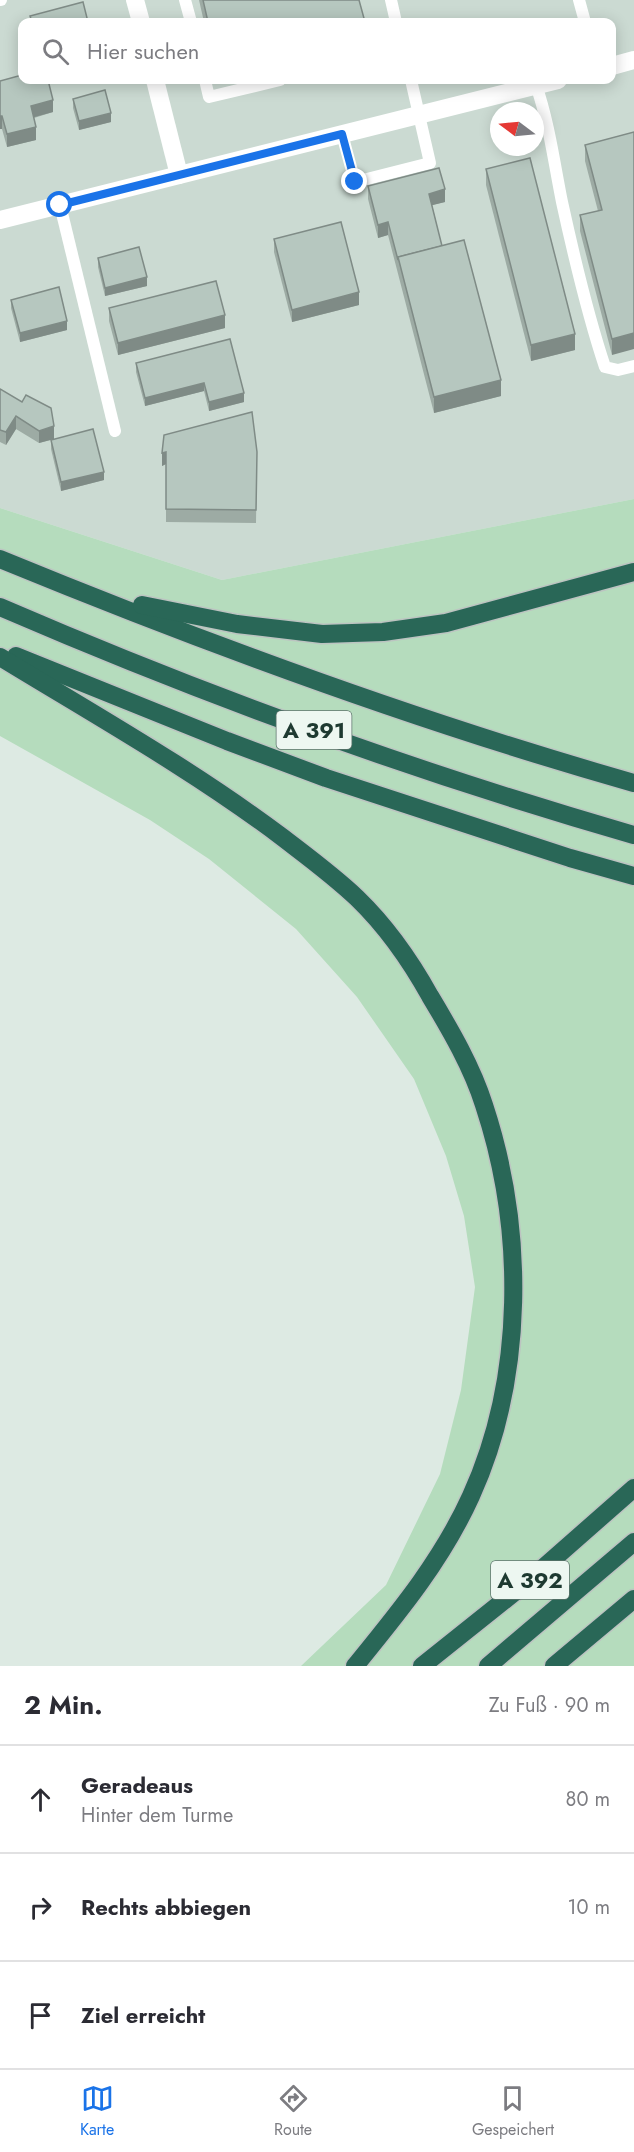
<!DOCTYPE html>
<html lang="de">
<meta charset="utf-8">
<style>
body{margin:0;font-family:Jost,sans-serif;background:#f7f7f7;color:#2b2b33}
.compass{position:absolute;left:490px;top:102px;width:54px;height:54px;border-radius:50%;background:#fff;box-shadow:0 3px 15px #0003;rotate:286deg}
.stop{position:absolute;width:18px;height:18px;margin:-14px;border:4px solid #1a73e8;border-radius:50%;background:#fff}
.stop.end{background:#1a73e8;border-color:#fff;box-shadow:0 2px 6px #0008}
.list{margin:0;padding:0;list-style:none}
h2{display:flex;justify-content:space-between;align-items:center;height:78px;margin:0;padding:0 24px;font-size:26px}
h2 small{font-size:20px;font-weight:400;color:#7c7c81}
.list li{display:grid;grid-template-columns:39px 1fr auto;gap:18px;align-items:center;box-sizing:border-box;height:108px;padding:0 24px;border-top:2px solid #e1e1e2}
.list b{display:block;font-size:22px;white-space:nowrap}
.list p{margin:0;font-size:20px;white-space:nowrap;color:#7c7c81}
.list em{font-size:20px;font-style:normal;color:#7c7c81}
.icon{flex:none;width:33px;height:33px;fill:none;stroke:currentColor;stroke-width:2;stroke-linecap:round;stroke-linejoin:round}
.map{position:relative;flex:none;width:634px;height:1666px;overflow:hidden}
.search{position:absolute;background:#fff;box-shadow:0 3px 15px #0003;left:18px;right:18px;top:18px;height:66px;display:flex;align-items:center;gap:15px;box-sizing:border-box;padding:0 21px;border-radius:12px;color:#7c7c81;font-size:22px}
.sheet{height:402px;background:#fff}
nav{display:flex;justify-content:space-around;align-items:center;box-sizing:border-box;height:84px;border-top:2px solid #e1e1e2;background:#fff;font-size:16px;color:#7c7c81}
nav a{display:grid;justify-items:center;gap:3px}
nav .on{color:#1a73e8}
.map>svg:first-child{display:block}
.built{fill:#cbdad2;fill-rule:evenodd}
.green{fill:#b5dcbd}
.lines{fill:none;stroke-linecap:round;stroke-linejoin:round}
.motorway-casing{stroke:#bcc4c1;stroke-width:21}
.service{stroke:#fff;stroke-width:12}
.minor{stroke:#fff;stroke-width:18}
.motorway{stroke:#296757;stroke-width:18}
.wall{fill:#9daba4}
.shaded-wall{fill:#7f8b86}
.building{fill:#b6c7bf;stroke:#7f8b86;stroke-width:1.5}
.route{stroke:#1a73e8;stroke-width:8}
.labels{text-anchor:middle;stroke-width:4.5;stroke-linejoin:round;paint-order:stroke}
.shield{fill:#edf7f1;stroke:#5c736b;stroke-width:1.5}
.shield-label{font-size:22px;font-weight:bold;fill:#1e3a31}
</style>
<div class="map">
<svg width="634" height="1666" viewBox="0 0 634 1666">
<rect width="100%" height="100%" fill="#ddeae3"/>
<path class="built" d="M0,0H634V499L222,580L0,508ZM22,22H612V80H22ZM499,111H535V147H499Z"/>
<polygon class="green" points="634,499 634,1666 301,1666 386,1585 440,1474 461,1390 475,1287 464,1216 446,1156 414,1079 357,997 296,929 209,859 150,820 0,736 0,508 222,580"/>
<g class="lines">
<g class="motorway-casing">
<g id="motorway">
<path d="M0,559C207,644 418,722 634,783"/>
<polyline points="142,605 237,624 322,634 383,632 446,623 634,572"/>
<path d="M0,607C206,696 418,773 634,835"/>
<polyline points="16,656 227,741 326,778 570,858 634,876"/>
<path d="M0,657C95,715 193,770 282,837C308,857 334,876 357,898C387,927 410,960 430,996C451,1031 472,1067 484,1105C525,1229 525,1377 471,1496C442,1560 399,1612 355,1666"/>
<polyline points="422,1666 526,1583 634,1488"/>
<polyline points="488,1666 634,1542"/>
<polyline points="554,1666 634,1599"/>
</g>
</g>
<g class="service">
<polyline points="0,0 1,0"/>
<polyline points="185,0 191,22"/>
<polyline points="391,0 396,22"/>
<polyline points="579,0 585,22"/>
<polyline points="205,80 209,97 280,80"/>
<path d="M536,85C549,123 554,162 562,202C574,257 587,313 605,367L618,370L634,366"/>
<polyline points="342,134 355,182 430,163 411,80"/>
<polyline points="60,205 115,431"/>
</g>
<g class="minor">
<polyline points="135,0 141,22"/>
<polyline points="612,66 634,60"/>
<polyline points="155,80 179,175"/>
<polyline points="0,220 558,80"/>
</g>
<use href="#motorway" class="motorway"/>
</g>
<g class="wall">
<polygon points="199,0 359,0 365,22 204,22"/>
<polygon points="0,81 53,112 34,118 36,140 7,147 2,129 0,129"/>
<polygon points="73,99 111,122 79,130 73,108"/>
<polygon points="634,132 612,355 580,231 580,215 598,211 585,161 585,145"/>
<polygon points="486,169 575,350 531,361 486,185"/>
<polygon points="368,186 445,202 432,205 442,246 501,396 434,413 388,235 378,238 368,199"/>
<polygon points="274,239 359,305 292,322 274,252"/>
<polygon points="98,258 147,286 105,296 98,267"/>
<polygon points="11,300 67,330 20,342 11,308"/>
<polygon points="109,308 225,328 118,355 109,321"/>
<polygon points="230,339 244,402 209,411 204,391 145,406 136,372 136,363"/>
<polygon points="0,389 54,439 39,443 16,429 6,445 0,442"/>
<polygon points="51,440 104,480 61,491 51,449"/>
<polygon points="257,452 256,523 166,522 166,464 162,466 162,453"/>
</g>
<g class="shaded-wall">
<polygon points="53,100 53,112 31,118 31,106"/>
<polygon points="111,113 111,122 79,130 79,121"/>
<rect x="0" y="116" width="2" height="13"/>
<polygon points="36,127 36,140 7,147 7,134"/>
<polygon points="445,189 445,202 429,206 429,194"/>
<polygon points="388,222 388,235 378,238 378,225"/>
<polygon points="147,277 147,286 105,296 105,288"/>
<polygon points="359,292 359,305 292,322 292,310"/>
<polygon points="225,315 225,328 118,355 118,343"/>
<polygon points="67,321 67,330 20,342 20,333"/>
<polygon points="634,333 634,349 612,355 612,339"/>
<polygon points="575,334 575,350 531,361 531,345"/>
<polygon points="501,380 501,396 434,413 434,397"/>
<polygon points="204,383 204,391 145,406 145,398"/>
<polygon points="244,393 244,402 209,411 209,402"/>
<polygon points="16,416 16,429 6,445 6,432"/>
<polygon points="54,426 54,439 39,443 39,431"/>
<polygon points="166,452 166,464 162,466 162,453"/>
<polygon points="104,472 104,480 61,491 61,482"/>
</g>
<g class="building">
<polygon points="203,0 359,0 365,22 208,22"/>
<polygon points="83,2 88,22 32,22 30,16"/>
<polygon points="22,75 22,80 48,80 53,100 31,106 36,127 7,134 2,116 0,116 0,81"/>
<polygon points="105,90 111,113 79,121 73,99"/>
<polygon points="634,132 634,333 612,339 580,215 602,210 585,145"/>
<polygon points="530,158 575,334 531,345 486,169"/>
<polygon points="439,168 445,189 429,194 442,246 398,257 398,260 388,222 378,225 368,186"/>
<polygon points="341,222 359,292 292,310 274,239"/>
<polygon points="464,240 501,380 434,397 398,257"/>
<polygon points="139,247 147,277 105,288 98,258"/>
<polygon points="216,281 225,315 118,343 109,308"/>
<polygon points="59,287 67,321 20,333 11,300"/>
<polygon points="230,339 244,393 209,402 204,383 145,398 136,363"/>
<polygon points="0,389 22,402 26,395 51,408 54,426 39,431 16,416 6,432 0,430"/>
<polygon points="252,412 257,452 256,510 166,509 166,452 162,453 164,435"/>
<polygon points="93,429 104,472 61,482 51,440"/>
</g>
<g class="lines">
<polyline class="route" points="60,205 342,134 355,182"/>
</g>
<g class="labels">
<g class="shield">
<rect x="276.5" y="711" width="75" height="38" rx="4.5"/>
<rect x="491" y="1561" width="78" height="38" rx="4.5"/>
</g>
<g class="shield-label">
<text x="314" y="738">A 391</text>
<text x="530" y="1588">A 392</text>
</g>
</g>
</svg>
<svg class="compass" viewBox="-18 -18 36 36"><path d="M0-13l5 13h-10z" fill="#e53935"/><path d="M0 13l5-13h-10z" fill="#7c7c81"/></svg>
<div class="stop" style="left:60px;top:205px"></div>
<div class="stop end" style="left:355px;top:182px"></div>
<div class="search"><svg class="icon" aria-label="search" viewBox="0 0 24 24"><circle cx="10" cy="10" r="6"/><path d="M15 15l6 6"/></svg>Hier suchen</div>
</div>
<section class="sheet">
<h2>2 Min.<small>Zu Fuß · 90 m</small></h2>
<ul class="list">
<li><svg class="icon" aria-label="ahead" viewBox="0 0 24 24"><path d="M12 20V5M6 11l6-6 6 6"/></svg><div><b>Geradeaus</b><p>Hinter dem Turme</p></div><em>80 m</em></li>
<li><svg class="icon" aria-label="right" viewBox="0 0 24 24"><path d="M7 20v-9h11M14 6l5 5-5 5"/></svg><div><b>Rechts abbiegen</b></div><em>10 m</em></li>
<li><svg class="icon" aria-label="arrive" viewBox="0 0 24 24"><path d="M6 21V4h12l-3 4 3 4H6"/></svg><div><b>Ziel erreicht</b></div></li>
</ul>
</section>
<nav>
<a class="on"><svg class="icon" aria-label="map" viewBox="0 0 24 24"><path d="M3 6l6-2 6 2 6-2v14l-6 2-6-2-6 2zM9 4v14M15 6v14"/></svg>Karte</a>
<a><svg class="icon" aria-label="directions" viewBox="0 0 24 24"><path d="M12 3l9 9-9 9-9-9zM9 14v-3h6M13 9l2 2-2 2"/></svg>Route</a>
<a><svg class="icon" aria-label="saved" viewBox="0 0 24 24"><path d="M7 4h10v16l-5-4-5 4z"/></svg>Gespeichert</a>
</nav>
